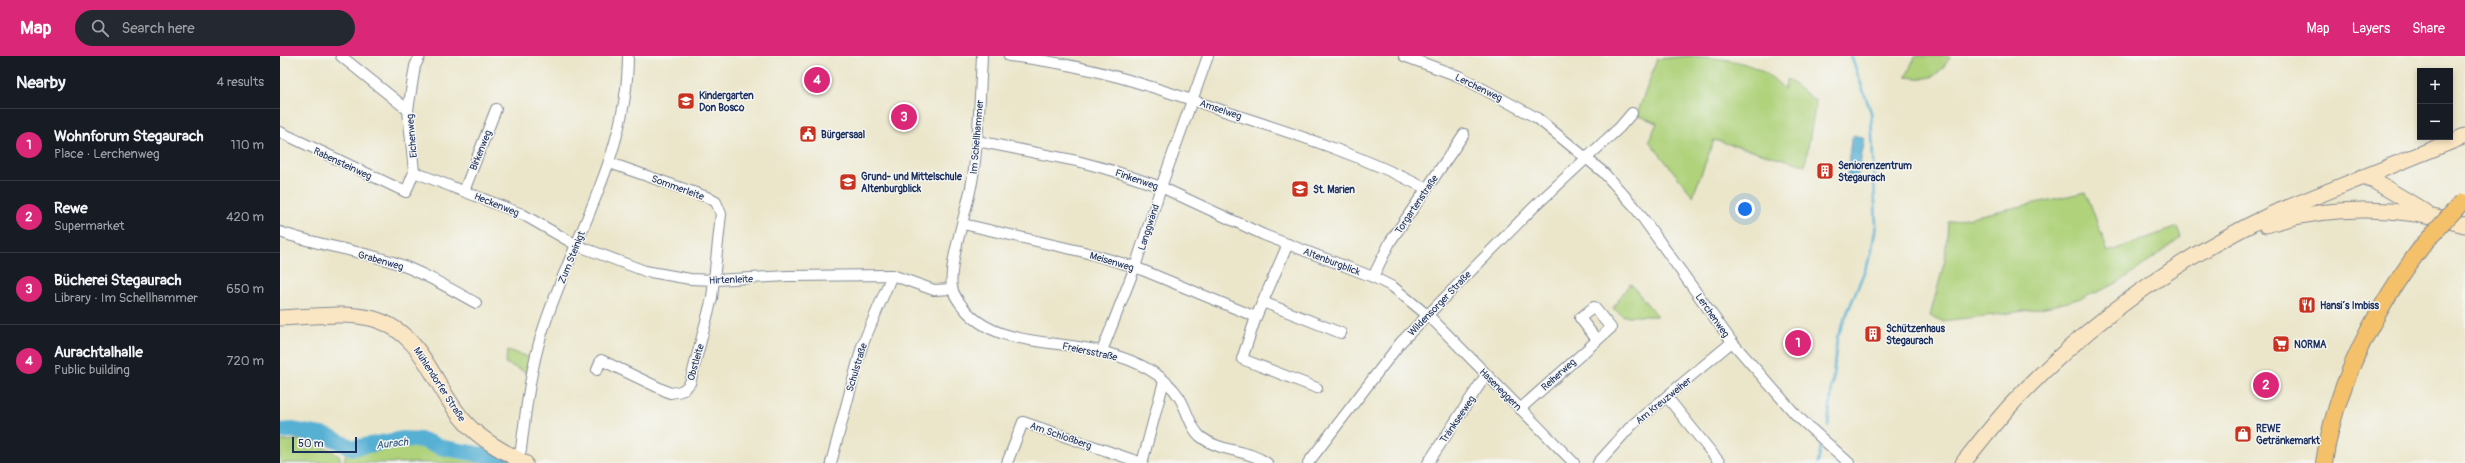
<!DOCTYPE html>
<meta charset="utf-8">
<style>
body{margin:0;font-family:Pangolin,sans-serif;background:#242831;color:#f1f3f6}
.controls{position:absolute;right:12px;top:12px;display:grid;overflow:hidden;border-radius:0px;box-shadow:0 2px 6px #0003}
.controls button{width:36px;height:36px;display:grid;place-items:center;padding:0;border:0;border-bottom:1px solid #363941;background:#171b24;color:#f1f3f6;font:20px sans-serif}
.scale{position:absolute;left:12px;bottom:10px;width:65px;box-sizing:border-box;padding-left:4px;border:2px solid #1b2f5e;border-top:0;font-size:11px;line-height:14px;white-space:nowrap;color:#1b2f5e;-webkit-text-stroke:3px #f6f6f2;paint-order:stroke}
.you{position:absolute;left:1465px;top:153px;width:14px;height:14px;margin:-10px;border:3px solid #fff;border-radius:50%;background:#1a73e8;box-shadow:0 0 0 6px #1a73e833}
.badge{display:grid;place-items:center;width:26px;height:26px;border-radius:50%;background:#db2777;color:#fff;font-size:13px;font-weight:700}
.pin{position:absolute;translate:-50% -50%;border:2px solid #fff;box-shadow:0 1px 4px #0006}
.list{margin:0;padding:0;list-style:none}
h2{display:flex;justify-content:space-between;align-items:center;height:52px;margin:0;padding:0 16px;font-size:17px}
h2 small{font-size:13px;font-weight:400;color:#9ea1a6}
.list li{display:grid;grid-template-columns:26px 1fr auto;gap:12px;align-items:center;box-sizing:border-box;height:72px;padding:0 16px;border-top:1px solid #363941}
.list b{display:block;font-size:15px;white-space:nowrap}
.list p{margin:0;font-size:13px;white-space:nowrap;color:#9ea1a6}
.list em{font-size:13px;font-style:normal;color:#9ea1a6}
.icon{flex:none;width:22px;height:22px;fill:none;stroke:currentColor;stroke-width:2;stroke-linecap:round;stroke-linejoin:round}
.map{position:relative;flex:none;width:2185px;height:407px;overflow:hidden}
header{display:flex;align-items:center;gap:24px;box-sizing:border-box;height:56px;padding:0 20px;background:#db2777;color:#fff}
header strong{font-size:19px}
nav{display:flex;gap:22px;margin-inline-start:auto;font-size:14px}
.search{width:280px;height:36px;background:#242831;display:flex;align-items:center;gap:10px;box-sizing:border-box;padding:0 14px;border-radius:22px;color:#9ea1a6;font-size:15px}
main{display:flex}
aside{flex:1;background:#171b24}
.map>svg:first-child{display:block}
.green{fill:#afd27a;stroke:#65806c}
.water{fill:#56b0d4;stroke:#387099}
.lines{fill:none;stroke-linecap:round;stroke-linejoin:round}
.stream{stroke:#56b0d4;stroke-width:2.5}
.river{stroke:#56b0d4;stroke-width:16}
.minor-casing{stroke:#838a94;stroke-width:12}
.secondary-casing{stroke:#838a94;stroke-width:17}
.primary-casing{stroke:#838a94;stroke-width:18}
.minor{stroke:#fff;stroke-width:10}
.secondary{stroke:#fbe6c3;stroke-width:15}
.primary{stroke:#f4c16a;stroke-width:16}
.primary-bridge-casing{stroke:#838a94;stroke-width:18;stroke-linecap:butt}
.primary-bridge{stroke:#f4c16a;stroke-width:16}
.labels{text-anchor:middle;stroke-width:3;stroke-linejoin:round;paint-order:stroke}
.street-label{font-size:10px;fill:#1b2f5e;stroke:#f6f6f2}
.poi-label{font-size:10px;font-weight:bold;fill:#1b2f5e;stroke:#f6f6f2;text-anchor:start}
.water-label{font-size:11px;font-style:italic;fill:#2d5681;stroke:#f6f6f2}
</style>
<header>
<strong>Map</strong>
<div class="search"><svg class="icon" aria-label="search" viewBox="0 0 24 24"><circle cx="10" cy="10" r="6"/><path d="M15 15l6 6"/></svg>Search here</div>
<nav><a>Map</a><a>Layers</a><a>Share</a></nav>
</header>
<main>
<aside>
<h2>Nearby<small>4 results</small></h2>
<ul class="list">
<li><span class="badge">1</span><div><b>Wohnforum Stegaurach</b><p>Place · Lerchenweg</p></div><em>110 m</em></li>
<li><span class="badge">2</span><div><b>Rewe</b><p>Supermarket</p></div><em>420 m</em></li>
<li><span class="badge">3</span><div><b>Bücherei Stegaurach</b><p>Library · Im Schellhammer</p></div><em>650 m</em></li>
<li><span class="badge">4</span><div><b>Aurachtalhalle</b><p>Public building</p></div><em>720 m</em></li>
</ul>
</aside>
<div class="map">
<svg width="2185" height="407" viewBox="0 0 2185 407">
<rect width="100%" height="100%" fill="#f6f6f2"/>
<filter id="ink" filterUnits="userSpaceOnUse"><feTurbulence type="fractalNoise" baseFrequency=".025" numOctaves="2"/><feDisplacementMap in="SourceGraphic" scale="8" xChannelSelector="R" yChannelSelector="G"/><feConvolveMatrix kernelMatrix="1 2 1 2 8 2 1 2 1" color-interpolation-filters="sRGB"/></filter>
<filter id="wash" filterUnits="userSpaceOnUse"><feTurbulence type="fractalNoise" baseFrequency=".012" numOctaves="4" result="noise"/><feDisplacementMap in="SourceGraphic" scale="16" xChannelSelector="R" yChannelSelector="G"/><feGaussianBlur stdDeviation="0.9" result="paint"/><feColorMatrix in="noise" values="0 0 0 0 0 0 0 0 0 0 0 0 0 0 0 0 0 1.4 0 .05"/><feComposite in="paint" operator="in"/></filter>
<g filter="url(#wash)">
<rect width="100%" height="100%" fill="#ebe6ca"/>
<g class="green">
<path d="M1409,0C1446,3 1478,4 1504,33L1507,23L1536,45L1525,109L1434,84L1413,140L1369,85L1377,67L1357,59L1377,3Z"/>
<path d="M1635,0H1671C1656,23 1652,24 1626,21Z"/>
<path d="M1806,136L1828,196L1897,171L1901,181C1880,195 1854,219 1831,230C1780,255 1718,258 1662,265L1650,260L1665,204L1668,166Z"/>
<polygon points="1350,227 1377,260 1343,260 1333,252"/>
<polygon points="228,294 251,302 248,317 225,307"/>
<polygon points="19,384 51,394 60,401 60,407 0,407 0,385"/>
<polygon points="123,385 219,407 64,407 66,396"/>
</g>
<polygon class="water" points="1574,79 1585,83 1578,118 1574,122 1567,119 1571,83"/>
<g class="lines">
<g class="stream">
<polyline points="1548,370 1557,282 1591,199 1596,169 1591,56 1571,0"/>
<polyline points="1538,407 1541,392"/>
</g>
<polyline class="river" points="0,375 12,374 47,380 73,392 122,383 142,384 164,392 203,399 223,407"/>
</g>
</g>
<g filter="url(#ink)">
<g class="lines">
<g class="minor-casing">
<g id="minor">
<polyline points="61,0 128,54"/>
<path d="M702,0C700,40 699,80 693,120C689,149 668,207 672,232C674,239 678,245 683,251C715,292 779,283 824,296C851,303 883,316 899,341C907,353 910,372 921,381C940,396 967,393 987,407"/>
<path d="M729,0C810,8 880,33 956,59C1021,80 1085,101 1145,132"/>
<polyline points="1124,0 1181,21 1257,62 1323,116 1354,150 1452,286 1517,360 1569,407"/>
<polyline points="0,76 126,136 134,116 128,54 135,10 140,0"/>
<polyline points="697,85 797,105 834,115 881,131 984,179 1093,221 1113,231 1152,263 1294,407"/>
<polyline points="134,116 242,158 296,189 365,215 410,223 435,224 508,220 612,219 654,234 672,233"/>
<polyline points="184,135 216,53"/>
<polyline points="683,168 804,196 855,211 976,261"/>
<path d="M0,176C37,189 76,194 113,206C142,216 169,232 196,247"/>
<polyline points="1008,188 976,261 962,303 1037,332"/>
<polyline points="1093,221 1110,186 1184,78"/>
<polyline points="983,246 1061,277"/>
<polyline points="822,295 855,211 881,131 928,0"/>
<path d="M317,314L321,304L390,337C400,336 404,335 410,327L432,242L441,158L436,146L427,141L330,107"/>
<polyline points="1387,341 1440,407"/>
<polyline points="1240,353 1331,272 1314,251 1300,262 1317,284"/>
<path d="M238,403L241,393C246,354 250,315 262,277C291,184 348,100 348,0"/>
<polyline points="551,407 582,290 612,219"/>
<polyline points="727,407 743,366 862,407"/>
<polyline points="862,407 884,325"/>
<polyline points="1028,407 1121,286 1254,151 1340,71 1352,57"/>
<polyline points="1148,407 1206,319"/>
<polyline points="1318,407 1352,369 1452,286"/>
</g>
</g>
<g class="secondary-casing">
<g id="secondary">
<polyline points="2082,121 2094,125 2146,156"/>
<path d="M1986,169C2050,148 2120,150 2185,169"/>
<path d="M0,262C30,261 65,255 94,263C145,278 153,331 185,366C201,384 224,396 245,407"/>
<path d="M1683,407C1698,388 1713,369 1729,351C1804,270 1893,205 1992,158L2185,80"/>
</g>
</g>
<g class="primary-casing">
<path id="primary" d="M2044,407C2056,326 2095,253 2143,189"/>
</g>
<use href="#minor" class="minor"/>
<use href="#secondary" class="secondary"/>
<use href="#primary" class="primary"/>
<g class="primary-bridge-casing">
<polyline id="primary-bridge" points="2143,189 2182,146"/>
</g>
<use href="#primary-bridge" class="primary-bridge"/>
</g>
</g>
<defs>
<g id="school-square" transform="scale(0.9)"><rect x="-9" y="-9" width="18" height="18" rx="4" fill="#c8321e" stroke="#f6f6f2"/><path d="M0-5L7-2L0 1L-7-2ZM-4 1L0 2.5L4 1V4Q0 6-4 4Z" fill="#fff"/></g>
<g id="civic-square" transform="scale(0.9)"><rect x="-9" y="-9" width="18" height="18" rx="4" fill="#c8321e" stroke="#f6f6f2"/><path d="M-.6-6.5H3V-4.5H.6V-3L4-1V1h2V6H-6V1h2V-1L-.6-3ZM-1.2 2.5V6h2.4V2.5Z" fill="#fff"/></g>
<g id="building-square" transform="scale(0.9)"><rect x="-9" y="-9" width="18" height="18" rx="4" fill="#c8321e" stroke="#f6f6f2"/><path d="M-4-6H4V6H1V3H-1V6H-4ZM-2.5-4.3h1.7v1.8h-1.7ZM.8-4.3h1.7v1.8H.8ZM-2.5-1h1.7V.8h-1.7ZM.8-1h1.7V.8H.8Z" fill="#fff"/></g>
<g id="restaurant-square" transform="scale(0.9)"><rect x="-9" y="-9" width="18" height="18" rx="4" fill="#c8321e" stroke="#f6f6f2"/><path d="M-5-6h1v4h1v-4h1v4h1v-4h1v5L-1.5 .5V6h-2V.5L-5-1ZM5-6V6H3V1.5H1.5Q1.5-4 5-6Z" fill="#fff"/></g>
<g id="supermarket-square" transform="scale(0.9)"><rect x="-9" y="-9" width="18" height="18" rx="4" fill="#c8321e" stroke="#f6f6f2"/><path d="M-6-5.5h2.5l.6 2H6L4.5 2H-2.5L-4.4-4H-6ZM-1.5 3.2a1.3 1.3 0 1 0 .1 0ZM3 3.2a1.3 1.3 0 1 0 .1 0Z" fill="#fff"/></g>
<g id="shop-square" transform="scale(0.9)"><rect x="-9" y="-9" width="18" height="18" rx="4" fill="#c8321e" stroke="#f6f6f2"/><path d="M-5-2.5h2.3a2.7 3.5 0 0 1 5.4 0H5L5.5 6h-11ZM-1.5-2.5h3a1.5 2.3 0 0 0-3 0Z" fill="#fff"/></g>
</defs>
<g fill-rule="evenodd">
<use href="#school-square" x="406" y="45"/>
<use href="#civic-square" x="528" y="78"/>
<use href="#building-square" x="1545" y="115"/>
<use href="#school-square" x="568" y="126"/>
<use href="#school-square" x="1020" y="133"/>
<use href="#restaurant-square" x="2027" y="249"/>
<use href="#building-square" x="1593" y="278"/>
<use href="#supermarket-square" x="2001" y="288"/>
<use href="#shop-square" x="1963" y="378"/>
</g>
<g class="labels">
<g class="street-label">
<text transform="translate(1199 31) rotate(26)" y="4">Lerchenweg</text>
<text transform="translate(941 53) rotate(19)" y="4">Amselweg</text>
<text transform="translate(131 80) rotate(-95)" y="4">Eichenweg</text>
<text transform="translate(696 81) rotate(-85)" y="4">Im Schellhammer</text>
<text transform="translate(200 94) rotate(-68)" y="4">Birkenweg</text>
<text transform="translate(63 107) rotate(25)" y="4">Rabensteinweg</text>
<text transform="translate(857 123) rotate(19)" y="4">Finkenweg</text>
<text transform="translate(398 131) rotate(20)" y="4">Sommerleite</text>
<text transform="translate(217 148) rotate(22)" y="4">Heckenweg</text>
<text transform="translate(1136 148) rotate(-56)" y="4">Torgartenstraße</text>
<text transform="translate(868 171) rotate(-72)" y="4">Langgwänd</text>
<text transform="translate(291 201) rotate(-68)" y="4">Zum Steinigt</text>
<text transform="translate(101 204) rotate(16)" y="4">Grabenweg</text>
<text transform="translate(832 205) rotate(17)" y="4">Meisenweg</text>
<text transform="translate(1052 205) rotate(21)" y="4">Altenburgblick</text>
<text transform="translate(451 223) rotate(-2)" y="4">Hirtenleite</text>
<text transform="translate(1159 247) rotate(-46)" y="4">Wildensorger Straße</text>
<text transform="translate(1433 259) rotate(55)" y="4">Lerchenweg</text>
<text transform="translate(810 295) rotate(12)" y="4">Freiersstraße</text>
<text transform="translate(415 306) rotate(-74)" y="4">Obstleite</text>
<text transform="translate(576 311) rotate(-73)" y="4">Schulstraße</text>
<text transform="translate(1278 318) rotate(-42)" y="4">Reiherweg</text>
<text transform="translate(160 328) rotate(57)" y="4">Mühlendorfer Straße</text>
<text transform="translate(1221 333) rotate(45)" y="4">Haseneggern</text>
<text transform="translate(1383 344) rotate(-39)" y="4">Am Kreuzweiher</text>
<text transform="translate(1177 363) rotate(-56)" y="4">Tränkseeweg</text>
<text transform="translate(781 379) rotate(19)" y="4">Am Schloßberg</text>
</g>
<g class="poi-label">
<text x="419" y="43">Kindergarten<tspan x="419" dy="12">Don Bosco</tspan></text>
<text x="541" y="82">Bürgersaal</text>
<text x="1558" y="113">Seniorenzentrum<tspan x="1558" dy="12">Stegaurach</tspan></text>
<text x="581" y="124">Grund- und Mittelschule<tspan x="581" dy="12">Altenburgblick</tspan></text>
<text x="1033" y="137">St. Marien</text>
<text x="2040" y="253">Hansi´s Imbiss</text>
<text x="1606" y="276">Schützenhaus<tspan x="1606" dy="12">Stegaurach</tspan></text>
<text x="2014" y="292">NORMA</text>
<text x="1976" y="376">REWE<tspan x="1976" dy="12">Getränkemarkt</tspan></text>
</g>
<g class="water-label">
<text transform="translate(112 387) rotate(-7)" y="4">Aurach</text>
</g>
</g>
</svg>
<div class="controls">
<button>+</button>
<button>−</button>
</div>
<div class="scale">50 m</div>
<div class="you"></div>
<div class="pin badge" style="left:1518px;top:287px">1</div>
<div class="pin badge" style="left:1986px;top:329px">2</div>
<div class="pin badge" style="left:624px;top:61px">3</div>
<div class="pin badge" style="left:537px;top:24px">4</div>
</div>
</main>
